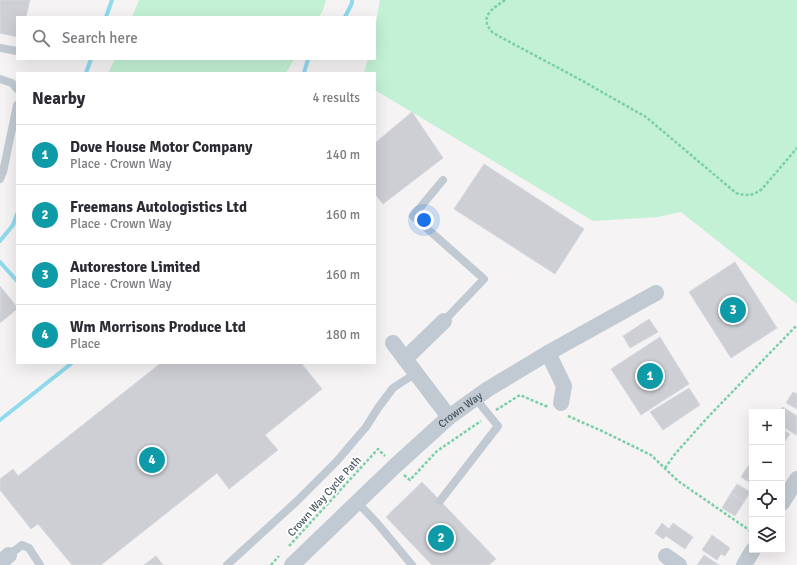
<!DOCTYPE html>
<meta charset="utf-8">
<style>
body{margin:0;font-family:Signika,sans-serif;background:#f2f2f3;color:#2b2b33}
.controls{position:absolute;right:12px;bottom:12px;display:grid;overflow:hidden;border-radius:0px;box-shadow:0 4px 16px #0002}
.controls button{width:36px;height:36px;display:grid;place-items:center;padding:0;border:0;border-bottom:1px solid #e1e1e2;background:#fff;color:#2b2b33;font:20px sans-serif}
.you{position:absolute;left:424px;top:220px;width:14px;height:14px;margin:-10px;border:3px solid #fff;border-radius:50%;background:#1a73e8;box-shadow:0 0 0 6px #1a73e833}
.badge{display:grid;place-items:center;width:26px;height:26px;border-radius:50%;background:#1a73e8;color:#fff;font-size:13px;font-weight:700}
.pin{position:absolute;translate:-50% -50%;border:2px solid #fff;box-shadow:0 1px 4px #0006}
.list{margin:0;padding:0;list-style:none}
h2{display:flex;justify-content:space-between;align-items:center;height:52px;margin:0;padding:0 16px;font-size:17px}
h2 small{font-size:13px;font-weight:400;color:#7c7c81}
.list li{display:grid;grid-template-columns:26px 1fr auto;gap:12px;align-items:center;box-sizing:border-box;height:60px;padding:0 16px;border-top:1px solid #e1e1e2}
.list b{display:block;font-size:15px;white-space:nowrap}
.list p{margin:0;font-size:13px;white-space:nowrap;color:#7c7c81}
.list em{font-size:13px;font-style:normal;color:#7c7c81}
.icon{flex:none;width:22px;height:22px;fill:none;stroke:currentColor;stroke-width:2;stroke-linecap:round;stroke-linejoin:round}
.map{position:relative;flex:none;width:797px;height:565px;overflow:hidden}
.search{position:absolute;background:#fff;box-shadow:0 4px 16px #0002;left:16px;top:16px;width:360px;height:44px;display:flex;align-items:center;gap:10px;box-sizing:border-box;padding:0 14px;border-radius:0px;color:#7c7c81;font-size:15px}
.panel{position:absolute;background:#fff;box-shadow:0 4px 16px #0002;left:16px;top:72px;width:360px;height:292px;border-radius:0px}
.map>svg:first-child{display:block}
.green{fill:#c3f1d5}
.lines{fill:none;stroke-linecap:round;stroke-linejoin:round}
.stream{stroke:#90daee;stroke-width:4}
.building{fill:#cdcfd5;stroke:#d7d9de}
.path{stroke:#7ad0a6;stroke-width:2.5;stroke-dasharray:3 2;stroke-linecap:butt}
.service{stroke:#c1cad2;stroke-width:8}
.minor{stroke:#c1cad2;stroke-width:16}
.labels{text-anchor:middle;stroke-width:3.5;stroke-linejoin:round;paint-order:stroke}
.street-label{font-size:11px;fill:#4a5661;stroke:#fff}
</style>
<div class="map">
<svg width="797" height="565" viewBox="0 0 797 565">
<rect width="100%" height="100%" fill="#f5f3f3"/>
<g class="green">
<polygon points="139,0 326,0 323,10 319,17 132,17"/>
<polygon points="380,0 797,0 797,304 681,212 657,217 593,221 375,90 375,73 364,73 368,59 375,59 375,28"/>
<polygon points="115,59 294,59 286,73 108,73"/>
</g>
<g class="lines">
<g class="stream">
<polyline points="106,17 112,0"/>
<polyline points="345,17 352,3 352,0"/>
<polyline points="86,73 91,59"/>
<polyline points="304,73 308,59"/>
<polyline points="0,241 13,225 17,214"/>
<polyline points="0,262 17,281"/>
<polyline points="0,420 72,363"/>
</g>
</g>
<g class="building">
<polygon points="0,0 30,0 26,17 17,17 17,37 0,33"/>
<polygon points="412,112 443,158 383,204 375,194 375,143"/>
<polygon points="484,164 584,229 555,274 454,209"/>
<polygon points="735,262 777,328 731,358 689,292"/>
<polygon points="0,286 17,307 17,309 0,323"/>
<polygon points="649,319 658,332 630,348 623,336"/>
<polygon points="660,337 689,384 641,415 611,369"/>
<polygon points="161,363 301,363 322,389 265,435 278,450 229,489 217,473 101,565 72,565 38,524 31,529 0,490 0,479 13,469 18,476"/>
<polygon points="689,388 700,405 663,430 650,412"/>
<polygon points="793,392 797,394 797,409 786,403"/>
<polygon points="783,407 797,416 797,433 796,435 782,426 782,412 779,412"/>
<polygon points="782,429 790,434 783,444 782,444"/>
<polygon points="748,466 752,469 752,484 741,477"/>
<polygon points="422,482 496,559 489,565 432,565 386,517"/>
<polygon points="737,484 750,492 744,502 731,493"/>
<polygon points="731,493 744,502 735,516 722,508"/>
<polygon points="662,523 669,529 673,523 693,537 685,549 666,536 663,539 655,533"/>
<polygon points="712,535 730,548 725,556 721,554 717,560 702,550"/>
<polygon points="704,555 719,565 697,565"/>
<polygon points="156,556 163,565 144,565"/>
</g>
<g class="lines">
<g class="path">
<path d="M505,0C492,9 478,17 493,33L579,79L646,117L736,193C747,196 753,196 762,189L797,148"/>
<polyline points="496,410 520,395 548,407"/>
<polyline points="568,416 602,431 651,455 678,481 752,532"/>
<polyline points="665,468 675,454 708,417 797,325"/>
<polyline points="404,475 410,480 437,451 481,421"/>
<polyline points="289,546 378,449 385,456"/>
<polyline points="271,565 279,556"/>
</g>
<g class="service">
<polyline points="0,48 17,51"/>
<polyline points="0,79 12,83 17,89"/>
<polyline points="0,179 3,172 17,105"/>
<polyline points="443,180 413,216 484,279 444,321"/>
<polyline points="440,501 498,426 475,398"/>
<polyline points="357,502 377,523 412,565"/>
<polyline points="9,555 22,545 29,548 40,565"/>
<polyline points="227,565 297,501 336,462 366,427 378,408 393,388 416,373"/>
</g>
<g class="minor">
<polyline points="393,343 449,417"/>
<polyline points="548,353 564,386 561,403"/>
<polyline points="405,359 444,321"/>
<polyline points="782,503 797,479"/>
<polyline points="666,556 679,565"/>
<polyline points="0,563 9,555"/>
<path id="s1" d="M292,565L395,466L449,417L488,389L548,353L656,293"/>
<polyline points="744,565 753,550"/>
</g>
</g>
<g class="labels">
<g class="street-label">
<text dy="4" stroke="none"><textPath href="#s1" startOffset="229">Crown Way</textPath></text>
<text transform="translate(324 496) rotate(-48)" y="4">Crown Way Cycle Path</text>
</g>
</g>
</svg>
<div class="controls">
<button>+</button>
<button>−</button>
<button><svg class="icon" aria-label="locate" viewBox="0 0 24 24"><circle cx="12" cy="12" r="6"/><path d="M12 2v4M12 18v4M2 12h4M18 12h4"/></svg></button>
<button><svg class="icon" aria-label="layers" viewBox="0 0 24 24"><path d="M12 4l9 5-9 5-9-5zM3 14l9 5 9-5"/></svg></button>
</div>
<div class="you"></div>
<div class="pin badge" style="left:650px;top:376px;background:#0f9aa8">1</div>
<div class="pin badge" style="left:441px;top:538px;background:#0f9aa8">2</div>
<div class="pin badge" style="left:733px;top:310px;background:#0f9aa8">3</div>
<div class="pin badge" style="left:152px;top:460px;background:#0f9aa8">4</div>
<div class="search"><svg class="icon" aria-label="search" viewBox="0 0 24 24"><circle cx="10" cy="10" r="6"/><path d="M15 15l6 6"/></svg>Search here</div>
<section class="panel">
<h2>Nearby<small>4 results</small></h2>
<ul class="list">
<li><span class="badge" style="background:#0f9aa8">1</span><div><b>Dove House Motor Company</b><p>Place · Crown Way</p></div><em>140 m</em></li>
<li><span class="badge" style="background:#0f9aa8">2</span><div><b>Freemans Autologistics Ltd</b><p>Place · Crown Way</p></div><em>160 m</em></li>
<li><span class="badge" style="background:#0f9aa8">3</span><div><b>Autorestore Limited</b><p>Place · Crown Way</p></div><em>160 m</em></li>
<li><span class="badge" style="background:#0f9aa8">4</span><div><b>Wm Morrisons Produce Ltd</b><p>Place</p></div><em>180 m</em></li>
</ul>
</section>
</div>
